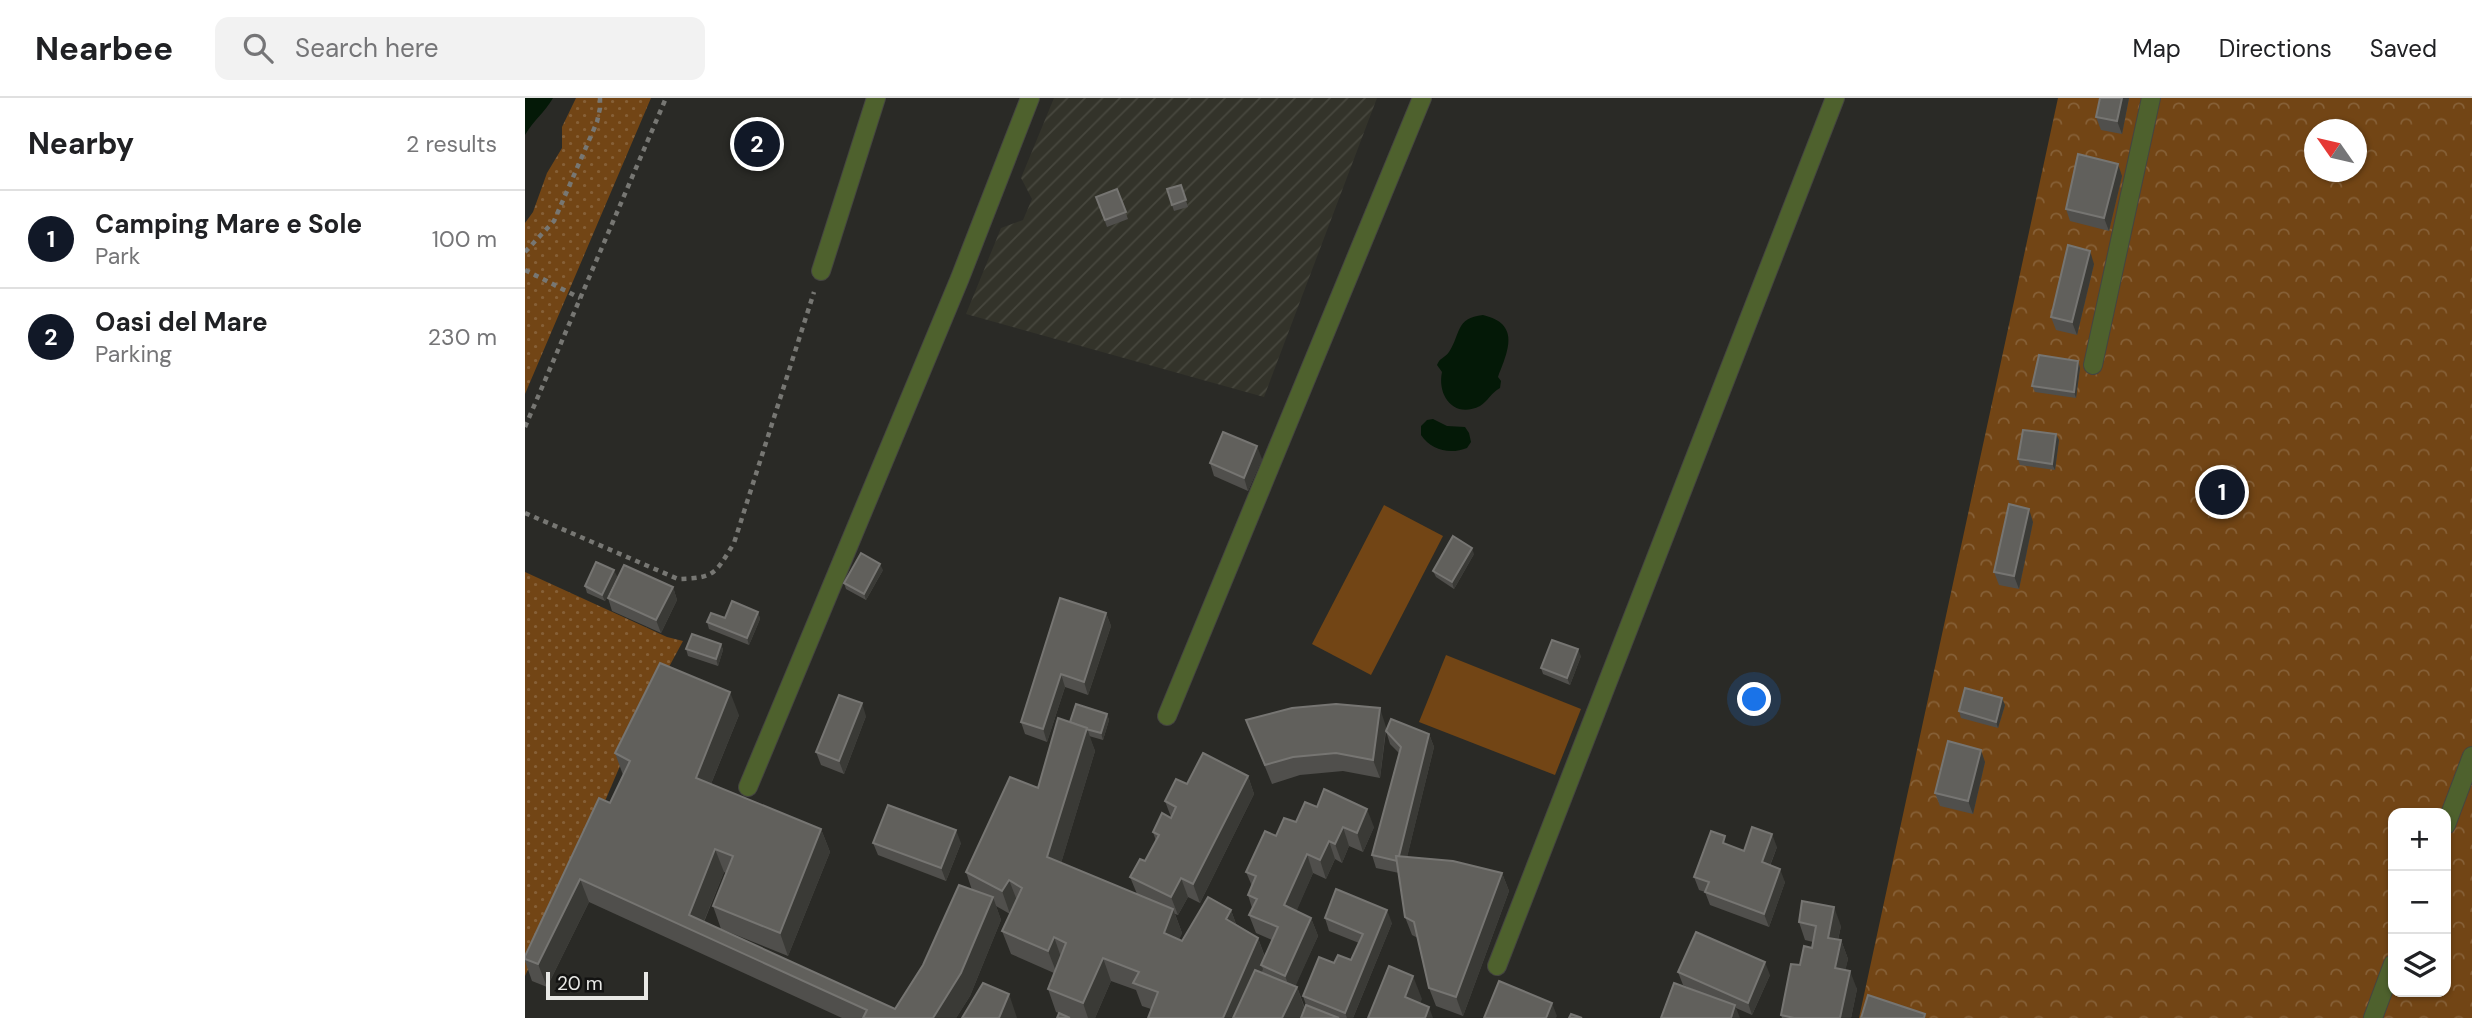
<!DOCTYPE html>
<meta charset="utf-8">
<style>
body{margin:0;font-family:"DM Sans",sans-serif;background:#f2f2f2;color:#202124}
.controls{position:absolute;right:21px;bottom:21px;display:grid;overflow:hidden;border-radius:14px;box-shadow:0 2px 5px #0004}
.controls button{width:63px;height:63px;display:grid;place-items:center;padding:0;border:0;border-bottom:2px solid #e0e0e0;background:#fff;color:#202124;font:35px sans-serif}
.compass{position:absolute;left:1779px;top:21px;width:63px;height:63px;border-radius:50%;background:#fff;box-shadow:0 2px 5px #0004;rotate:304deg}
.scale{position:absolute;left:21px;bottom:18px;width:102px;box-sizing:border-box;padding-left:7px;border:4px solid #e8e8e5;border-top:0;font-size:19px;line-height:24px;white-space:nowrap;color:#e8e8e5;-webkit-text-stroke:5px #121211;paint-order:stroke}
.you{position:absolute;left:1230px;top:602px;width:24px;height:24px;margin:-18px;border:5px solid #fff;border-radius:50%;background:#1a73e8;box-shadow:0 0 0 10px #1a73e833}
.badge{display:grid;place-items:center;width:46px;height:46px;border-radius:50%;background:#111827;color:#fff;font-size:23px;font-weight:700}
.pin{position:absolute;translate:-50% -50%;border:4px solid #fff;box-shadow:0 2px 7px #0006}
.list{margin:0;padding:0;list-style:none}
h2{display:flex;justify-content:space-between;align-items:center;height:91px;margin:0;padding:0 28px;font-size:30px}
h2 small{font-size:23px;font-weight:400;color:#757577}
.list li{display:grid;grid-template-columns:46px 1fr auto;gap:21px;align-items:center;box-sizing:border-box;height:98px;padding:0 28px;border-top:2px solid #e0e0e0}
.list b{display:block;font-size:26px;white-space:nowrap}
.list p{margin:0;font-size:23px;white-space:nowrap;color:#757577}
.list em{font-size:23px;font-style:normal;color:#757577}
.icon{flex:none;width:38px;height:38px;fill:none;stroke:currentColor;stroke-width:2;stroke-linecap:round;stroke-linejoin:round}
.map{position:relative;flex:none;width:1947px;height:920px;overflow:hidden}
header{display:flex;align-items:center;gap:42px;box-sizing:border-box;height:98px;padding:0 35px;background:#fff;border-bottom:2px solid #e0e0e0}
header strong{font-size:33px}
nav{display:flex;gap:38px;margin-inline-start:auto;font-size:24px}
.search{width:490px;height:63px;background:#f2f2f2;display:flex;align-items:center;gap:18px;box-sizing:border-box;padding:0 24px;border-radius:14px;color:#757577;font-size:26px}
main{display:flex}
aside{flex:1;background:#fff}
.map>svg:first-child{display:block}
.industrial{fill:url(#industrial-furrows)}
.grass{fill:url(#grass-dots)}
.park{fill:url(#park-crowns);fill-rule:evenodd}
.pitch{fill:#724515}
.water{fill:#041907}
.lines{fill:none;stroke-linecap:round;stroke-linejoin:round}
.lane-casing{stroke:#454541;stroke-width:20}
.path{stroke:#777773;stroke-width:4.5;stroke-dasharray:5 5;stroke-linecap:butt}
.lane{stroke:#4e612d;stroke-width:18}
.wall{fill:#504f4c}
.shaded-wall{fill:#3a3a36}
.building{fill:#61605c;stroke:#767572;stroke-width:2}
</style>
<header>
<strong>Nearbee</strong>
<div class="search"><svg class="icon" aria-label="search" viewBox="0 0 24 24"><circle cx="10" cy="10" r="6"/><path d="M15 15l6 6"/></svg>Search here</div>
<nav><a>Map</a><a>Directions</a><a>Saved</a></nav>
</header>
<main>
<aside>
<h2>Nearby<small>2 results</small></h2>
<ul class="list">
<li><span class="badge">1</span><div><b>Camping Mare e Sole</b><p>Park</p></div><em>100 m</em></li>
<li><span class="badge">2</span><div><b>Oasi del Mare</b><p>Parking</p></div><em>230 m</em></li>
</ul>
</aside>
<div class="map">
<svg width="1947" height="920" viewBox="0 0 1947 920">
<defs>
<pattern id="industrial-furrows" width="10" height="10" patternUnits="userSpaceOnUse" patternTransform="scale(1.75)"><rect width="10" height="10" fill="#33332a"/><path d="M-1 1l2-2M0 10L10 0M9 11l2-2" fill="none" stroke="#47473e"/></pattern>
<pattern id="grass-dots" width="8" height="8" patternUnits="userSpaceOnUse" patternTransform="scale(1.75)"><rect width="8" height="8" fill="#724515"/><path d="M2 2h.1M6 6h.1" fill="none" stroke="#866037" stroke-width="1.8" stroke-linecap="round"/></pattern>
<pattern id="park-crowns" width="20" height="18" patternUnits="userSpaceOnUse" patternTransform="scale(1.75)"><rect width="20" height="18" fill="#724515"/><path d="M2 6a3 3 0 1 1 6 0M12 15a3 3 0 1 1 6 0" fill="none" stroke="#866037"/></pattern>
</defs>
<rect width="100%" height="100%" fill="#2a2a26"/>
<polygon class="industrial" points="529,0 852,0 739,299 441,216 476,130 498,122 507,101 496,80"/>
<g class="grass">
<polygon points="51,0 126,0 0,296 0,125 8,114 22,75 37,50 37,29"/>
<polygon points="0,474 142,539 158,543 112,628 66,736 0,878"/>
</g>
<path class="park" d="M1533,0H1947V920H1334ZM1790,32H1832V74H1790ZM1868,715H1921V894H1868Z"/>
<g class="pitch">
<polygon points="859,407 918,438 846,577 787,546"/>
<polygon points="921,557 1056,611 1030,677 894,624"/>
</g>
<g class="water">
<path d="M0,0H28C20,14 8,23 0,37Z"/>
<path d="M958,217C996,226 983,253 973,279L976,283L975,290C966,295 963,303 955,308C929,321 912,298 917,274L912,267C915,259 919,261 924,254C936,236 930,220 958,217Z"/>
<path d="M908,321L922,328L940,329L944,335L946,344L942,350C925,357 906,352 896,337V328L902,322Z"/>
</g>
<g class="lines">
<g class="lane-casing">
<g id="lane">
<polyline points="296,173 351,0"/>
<polyline points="1568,267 1626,0"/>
<polyline points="642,618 897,0"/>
<polyline points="223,689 435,180 505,0"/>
<polyline points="1921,727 1947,658"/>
<polyline points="972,868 1310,0"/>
<polyline points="1848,920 1868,866"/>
</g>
</g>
<g class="path">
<polyline points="0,154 29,123 72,24 75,10 75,0"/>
<polyline points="0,172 55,200"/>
<polyline points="0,329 141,0"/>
<path d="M0,415L153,481C190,480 190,476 209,445L289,194"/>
</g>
<use href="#lane" class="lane"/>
</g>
<g class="wall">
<polygon points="1604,0 1597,36 1576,32 1571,19"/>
<polygon points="1597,78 1584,133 1545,123 1541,111"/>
<polygon points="656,87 663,109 649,113 647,107"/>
<polygon points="592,91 603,121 582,129 571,99"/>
<polygon points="1569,166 1552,237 1531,232 1526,219"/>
<polygon points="1553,263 1555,270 1551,300 1510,294 1507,288"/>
<polygon points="1531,336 1534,342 1530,372 1495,367 1493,361"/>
<polygon points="737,361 723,393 689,378 685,365"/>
<polygon points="1508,424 1494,491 1474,487 1469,474"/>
<polygon points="949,456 929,491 911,479 908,473"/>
<polygon points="358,472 341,502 321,491 319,485"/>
<polygon points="92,478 80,503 62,495 60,488"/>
<polygon points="148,489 152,502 136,535 87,513 83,500"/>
<polygon points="233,514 235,521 224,547 184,531 182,524"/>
<polygon points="581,515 586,528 563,597 540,589 522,644 500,636 496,624"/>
<polygon points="196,546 198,552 193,568 163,558 161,551"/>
<polygon points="1056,558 1045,587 1018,576 1016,570"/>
<polygon points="1480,607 1473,630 1436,620 1434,613"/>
<polygon points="582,616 584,622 578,642 564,638 570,653 536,765 612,796 605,779 620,763 631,743 628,734 646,719 640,703 662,686 723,678 729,696 675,805 663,799 653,817 650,816 657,835 654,841 657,843 706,812 711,826 733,840 740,859 747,842 731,835 724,817 727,810 723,797 727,788 721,774 751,738 792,709 849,729 838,754 824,748 817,765 810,761 801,781 788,775 771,813 786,820 793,838 770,888 772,889 780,910 781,907 778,898 809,865 826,862 834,845 804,833 800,820 867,825 828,920 623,920 626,911 617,908 611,892 586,883 570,920 546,920 531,914 523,891 529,875 486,856 477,833 485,816 471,808 476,822 445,898 431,920 317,920 64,804 22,889 7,883 0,863 0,858 85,705 98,677 90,655 214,617 186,686 296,731 305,754 263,858 196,831 188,808 201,775 199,774 179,824 370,911 447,792 441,774 513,690 545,624"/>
<polygon points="341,618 319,676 296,667 291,654"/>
<polygon points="721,622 861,629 861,633 904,636 909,649 882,759 977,775 984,793 938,918 911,908 904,890 893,840 887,837 880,819 874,775 851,770 847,757 874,655 865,646 861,633 855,680 818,673 775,677 747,686"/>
<polygon points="1460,664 1448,716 1415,708 1410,695"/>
<polygon points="348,745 436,745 421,783 353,757"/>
<polygon points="1203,747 1219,753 1252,749 1245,768 1260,784 1244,829 1185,807 1180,794 1174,792 1169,779"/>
<polygon points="1274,824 1316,828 1313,842 1316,842 1323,861 1320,872 1332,891 1326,920 1257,920 1256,917 1275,867 1287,850 1288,844 1280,842"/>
<polygon points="1153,874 1245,877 1227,917 1158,887"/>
</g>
<g class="shaded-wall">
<polygon points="1597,0 1604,0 1597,36 1592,23"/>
<polygon points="1593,66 1597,78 1584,133 1579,120"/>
<polygon points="1565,153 1569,166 1552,237 1547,224"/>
<polygon points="1553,263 1555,270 1551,300 1549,294"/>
<polygon points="1531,336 1534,342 1530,372 1527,366"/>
<polygon points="732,348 737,361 723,393 719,380"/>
<polygon points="1504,411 1508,424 1494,491 1489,478"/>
<polygon points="947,450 949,456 929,491 927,484"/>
<polygon points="355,466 358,472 341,502 339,496"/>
<polygon points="89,472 92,478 80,503 77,497"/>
<polygon points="148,489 152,502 136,535 131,522"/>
<polygon points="233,514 235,521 224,547 222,540"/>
<polygon points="581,515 586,528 563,597 559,584"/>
<polygon points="196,546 198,552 193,568 191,561"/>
<polygon points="1053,551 1056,558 1045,587 1042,580"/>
<polygon points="536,576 540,589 522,644 518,631"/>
<polygon points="205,594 214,617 179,703 171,680"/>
<polygon points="1477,600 1480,607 1473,630 1471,624"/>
<polygon points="337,605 341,618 319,676 314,663"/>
<polygon points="855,610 861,629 855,680 848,662"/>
<polygon points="582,616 584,622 578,642 576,635"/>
<polygon points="562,630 570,653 531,782 522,759"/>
<polygon points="904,636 909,649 878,776 873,763"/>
<polygon points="1456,652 1460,664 1448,716 1443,703"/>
<polygon points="723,678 729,696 675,805 668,786"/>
<polygon points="842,711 849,729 838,754 832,735"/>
<polygon points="818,729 824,748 817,765 810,746"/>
<polygon points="296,731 305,754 263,858 255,835"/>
<polygon points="431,732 436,745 421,783 416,770"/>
<polygon points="1247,736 1252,749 1241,777 1237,764"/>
<polygon points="804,743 810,761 801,781 795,762"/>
<polygon points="190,751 199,774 174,835 164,817"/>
<polygon points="782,756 788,775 766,826 759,807"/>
<polygon points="1255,771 1260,784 1244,829 1239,816"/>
<polygon points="977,775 984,793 938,918 931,899"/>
<polygon points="656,780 663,799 653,817 646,799"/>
<polygon points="55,781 64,804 22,889 13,866"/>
<polygon points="484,782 493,805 485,816 477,793"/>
<polygon points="468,799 476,822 445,898 431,920 408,920"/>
<polygon points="1309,809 1316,828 1309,858 1303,840"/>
<polygon points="648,811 657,835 647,858 639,835"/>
<polygon points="706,812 714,835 701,821"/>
<polygon points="862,812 867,825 828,920 822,920 820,915"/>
<polygon points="786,820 793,838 767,896 760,878"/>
<polygon points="529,839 537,862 532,876 523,853"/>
<polygon points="733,840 741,863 736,867 738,871 717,920 698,920"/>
<polygon points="1316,842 1323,861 1317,888 1310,870"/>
<polygon points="578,860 586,883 570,920 563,920 558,905"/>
<polygon points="1240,864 1245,877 1227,917 1223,905"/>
<polygon points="1325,873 1332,891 1326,920 1315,920"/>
<polygon points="888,878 897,901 889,920 880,899"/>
<polygon points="772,889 780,912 776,920 757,920"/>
<polygon points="484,896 492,920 474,920"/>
<polygon points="1027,905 1032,918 1031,920 1021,920"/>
<polygon points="1210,907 1215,920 1206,920"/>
<polygon points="904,909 908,920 900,920"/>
</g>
<g class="building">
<polygon points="1575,0 1597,0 1592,23 1571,19"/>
<polygon points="1553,56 1593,66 1579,120 1541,111"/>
<polygon points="656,87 661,102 647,107 642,91"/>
<polygon points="592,91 601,114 580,122 571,99"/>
<polygon points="1543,147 1565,153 1547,224 1526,219"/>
<polygon points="1514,257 1553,263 1549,294 1507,288"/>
<polygon points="1498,332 1531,336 1527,366 1493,361"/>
<polygon points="698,334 732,348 719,380 685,365"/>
<polygon points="1484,406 1504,411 1489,478 1469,474"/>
<polygon points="928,438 947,450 927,484 908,473"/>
<polygon points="336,455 355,466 339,496 319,485"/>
<polygon points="71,464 89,472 77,497 60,488"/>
<polygon points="99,467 148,489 131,522 83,500"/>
<polygon points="535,500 581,515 559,584 536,576 518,631 496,624"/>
<polygon points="207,503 233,514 222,540 182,524 186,515 200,520"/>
<polygon points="167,536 196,546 191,561 161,551"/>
<polygon points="1027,542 1053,551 1042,580 1016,570"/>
<polygon points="135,565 205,594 171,680 296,731 255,835 188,808 208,758 190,751 164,817 370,911 398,867 434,787 468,799 436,875 408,920 338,920 342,912 55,781 13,866 0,861 0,858 74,700 85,705 105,663 90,655"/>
<polygon points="1440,590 1477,600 1471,624 1434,613"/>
<polygon points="314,597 337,605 314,663 291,654"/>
<polygon points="551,606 582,616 576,635 561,631 545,624"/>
<polygon points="811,606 855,610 848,662 811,655 768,659 740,667 721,622 767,610"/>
<polygon points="533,620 562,630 522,759 648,811 639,835 657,843 683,799 706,812 701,821 733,840 698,920 623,920 633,894 608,885 614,874 578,860 558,905 523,891 541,845 529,839 523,853 477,833 497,790 484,782 477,793 441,774 485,679 513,690"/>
<polygon points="866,621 904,636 874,758 871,758 872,763 847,757 876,649 861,633"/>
<polygon points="1423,643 1456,652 1443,703 1410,695"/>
<polygon points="678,655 723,678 668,786 656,780 646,799 605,779 615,761 620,763 634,737 628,734 637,715 646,720 651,709 640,703 651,681 662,686"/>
<polygon points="799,691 842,711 832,735 818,729 810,746 804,743 795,762 782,756 759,807 786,820 760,878 736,867 753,829 724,817 732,801 723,797 731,778 721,774 740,733 751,738 759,720 771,724 780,704 792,709"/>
<polygon points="363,707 431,732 416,770 348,745"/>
<polygon points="1227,729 1247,736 1237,764 1255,771 1239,816 1180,794 1184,784 1169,779 1186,733 1200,738 1198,745 1219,753"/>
<polygon points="871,758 928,763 977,775 931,899 904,890 889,824 880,819"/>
<polygon points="811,791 862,812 820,915 778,898 794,859 809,865 813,857 826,862 838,836 800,820"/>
<polygon points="1277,803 1309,809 1303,840 1316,842 1310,870 1325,873 1315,920 1269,920 1256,917 1266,866 1275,867 1279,848 1287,850 1291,828 1274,824"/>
<polygon points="1171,834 1240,864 1223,905 1153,874"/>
<polygon points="864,868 888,878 880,899 904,909 900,920 843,920"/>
<polygon points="730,872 772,889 757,920 708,920"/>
<polygon points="974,883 1027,905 1021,920 959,920"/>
<polygon points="458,885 484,896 474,920 437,920"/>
<polygon points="1149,885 1210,907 1206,920 1136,920"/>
<polygon points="1343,897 1400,916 1399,920 1336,920"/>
<polygon points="781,907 814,920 776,920"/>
<polygon points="534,915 545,920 532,920"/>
<polygon points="1046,916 1057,920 1044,920"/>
</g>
</svg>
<div class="controls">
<button>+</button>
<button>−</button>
<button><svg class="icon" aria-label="layers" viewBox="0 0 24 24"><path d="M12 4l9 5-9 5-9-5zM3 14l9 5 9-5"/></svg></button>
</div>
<svg class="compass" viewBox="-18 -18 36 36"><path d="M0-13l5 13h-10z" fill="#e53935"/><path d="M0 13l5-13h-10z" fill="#757577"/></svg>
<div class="scale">20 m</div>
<div class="you"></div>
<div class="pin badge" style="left:1697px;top:394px">1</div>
<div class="pin badge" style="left:232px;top:46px">2</div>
</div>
</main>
